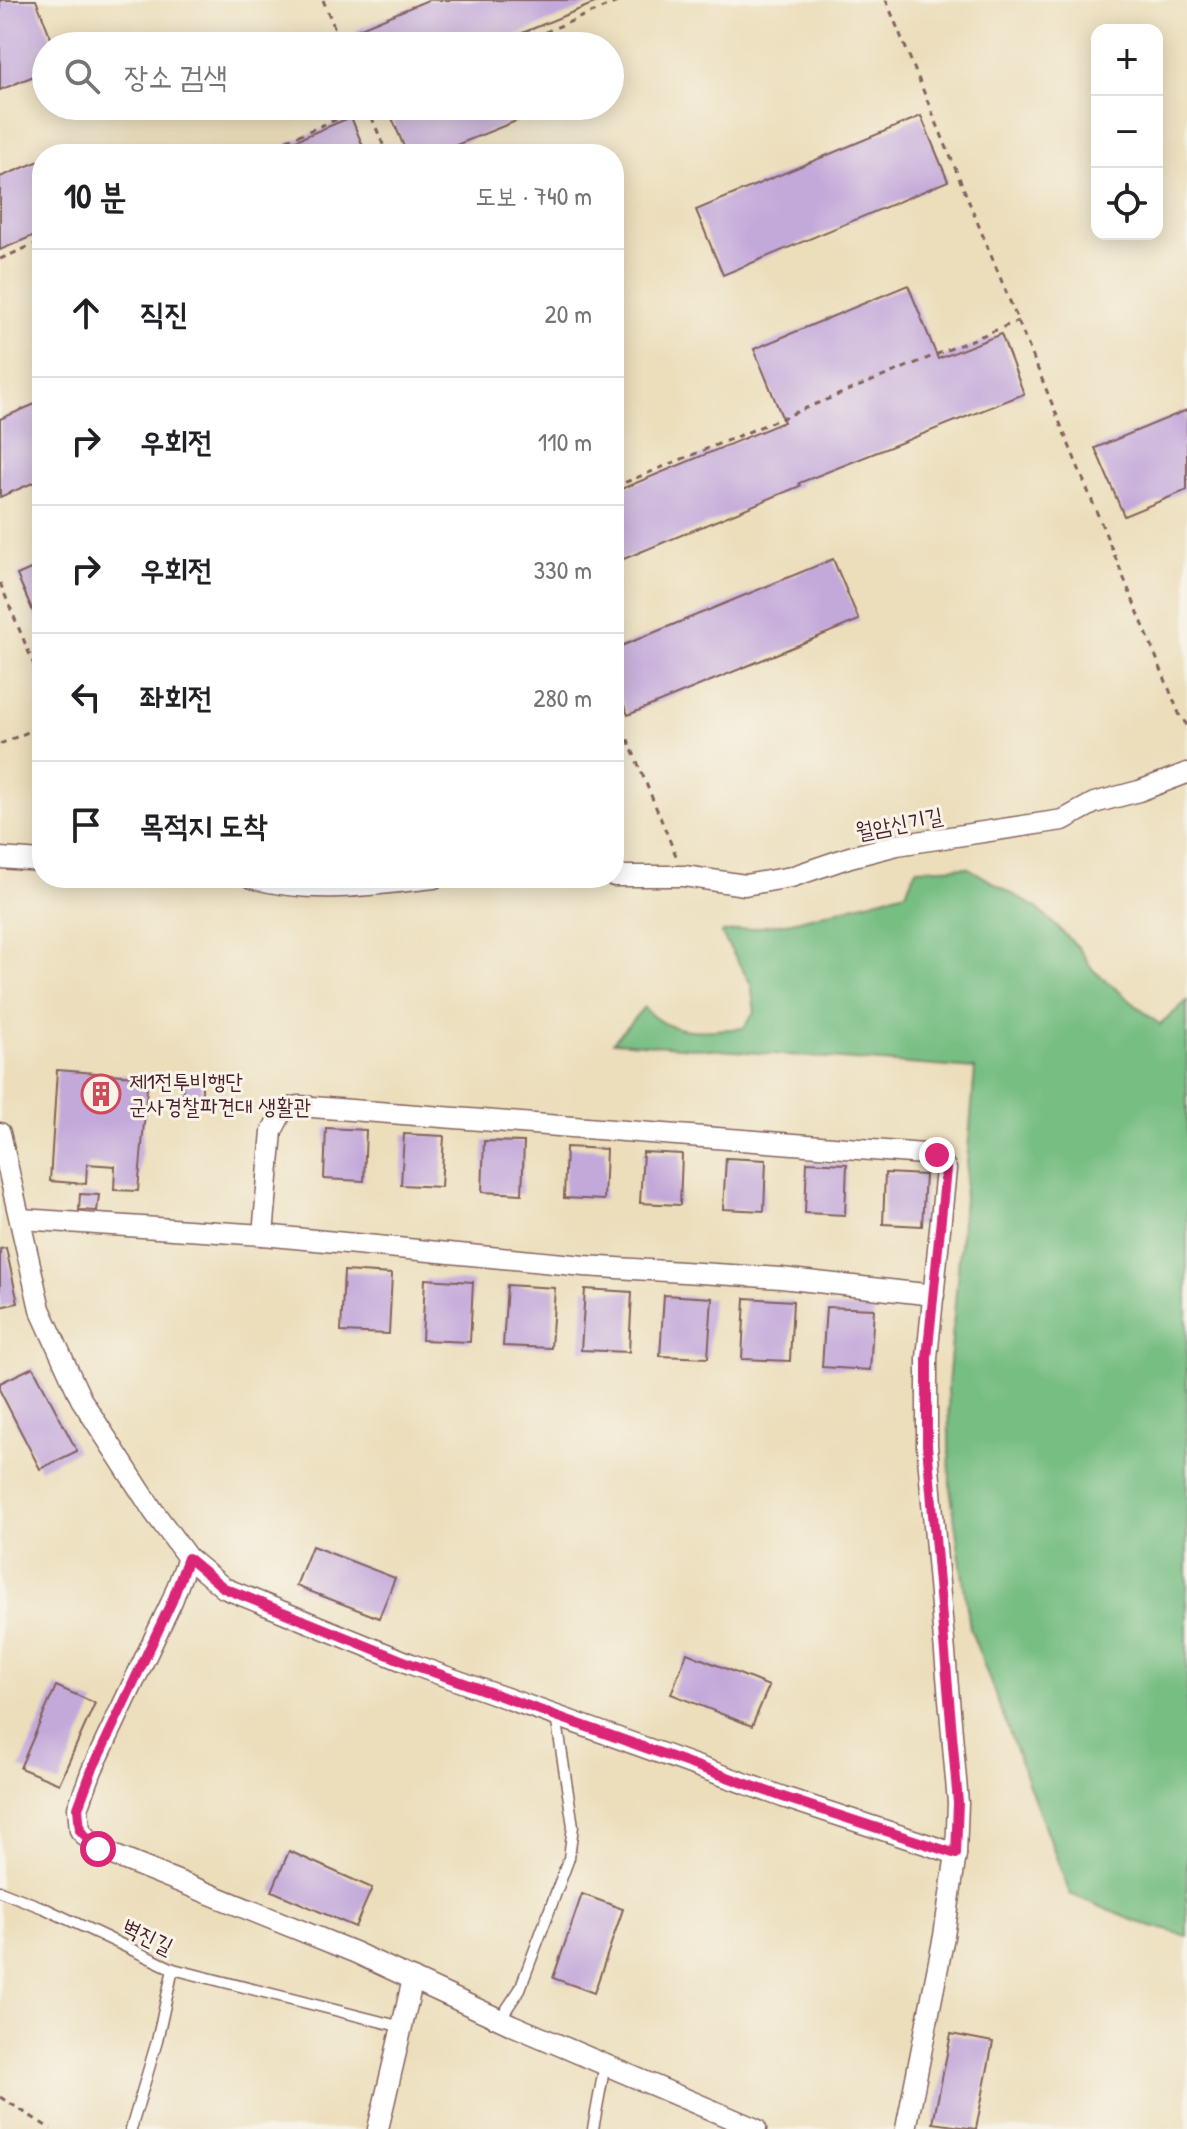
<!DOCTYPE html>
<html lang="ko">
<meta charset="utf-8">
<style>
body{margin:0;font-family:"Patrick Hand","Poor Story",sans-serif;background:#f2f2f2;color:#202124}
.controls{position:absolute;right:24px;top:24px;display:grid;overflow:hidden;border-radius:16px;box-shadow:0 4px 20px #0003}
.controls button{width:72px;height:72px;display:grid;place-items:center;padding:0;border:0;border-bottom:2px solid #e0e0e0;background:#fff;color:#202124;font:40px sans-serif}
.stop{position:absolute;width:24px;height:24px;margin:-18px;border:6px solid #db2777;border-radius:50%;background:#fff}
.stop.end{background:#db2777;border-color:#fff;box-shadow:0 2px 8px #0008}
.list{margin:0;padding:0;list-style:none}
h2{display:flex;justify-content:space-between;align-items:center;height:104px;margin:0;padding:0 32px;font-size:34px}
h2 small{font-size:26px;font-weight:400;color:#757577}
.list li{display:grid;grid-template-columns:52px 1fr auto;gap:24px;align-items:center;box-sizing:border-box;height:128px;padding:0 32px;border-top:2px solid #e0e0e0}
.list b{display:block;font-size:30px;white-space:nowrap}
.list em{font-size:26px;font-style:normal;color:#757577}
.icon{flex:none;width:44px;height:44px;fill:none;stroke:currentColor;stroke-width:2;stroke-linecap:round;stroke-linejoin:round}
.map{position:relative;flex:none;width:1187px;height:2129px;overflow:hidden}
.search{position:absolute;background:#fff;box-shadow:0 4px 20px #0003;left:32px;top:32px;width:592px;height:88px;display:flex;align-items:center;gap:20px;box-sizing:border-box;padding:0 28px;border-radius:44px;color:#757577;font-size:30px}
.panel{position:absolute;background:#fff;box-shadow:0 4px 20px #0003;left:32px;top:144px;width:592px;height:744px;border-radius:32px}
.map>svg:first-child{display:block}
.forest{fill:#77be83;stroke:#606e57;stroke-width:2}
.building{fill:#c3a8da}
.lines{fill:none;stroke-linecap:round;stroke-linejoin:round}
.service-casing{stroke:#83625d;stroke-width:13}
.minor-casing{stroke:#83625d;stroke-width:23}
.path{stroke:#83625d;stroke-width:3;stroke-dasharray:6 6;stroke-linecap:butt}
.service{stroke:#fff;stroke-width:10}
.minor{stroke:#fff;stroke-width:20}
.route{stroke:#db2777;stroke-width:10}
.labels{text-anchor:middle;stroke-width:6;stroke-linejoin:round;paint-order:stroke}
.street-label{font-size:22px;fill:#4a1f2b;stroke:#f7f3e8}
.poi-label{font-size:22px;fill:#4a1f2b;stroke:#f7f3e8;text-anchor:start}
</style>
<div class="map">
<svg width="1187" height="2129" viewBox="0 0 1187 2129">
<rect width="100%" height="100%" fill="#f7f3e8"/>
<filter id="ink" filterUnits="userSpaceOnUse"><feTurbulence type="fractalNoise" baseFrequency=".0125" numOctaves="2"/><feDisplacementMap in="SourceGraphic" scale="16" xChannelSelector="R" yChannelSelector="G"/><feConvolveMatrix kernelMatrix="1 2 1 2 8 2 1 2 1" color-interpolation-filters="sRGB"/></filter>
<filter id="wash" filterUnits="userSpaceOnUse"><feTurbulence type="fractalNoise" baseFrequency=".006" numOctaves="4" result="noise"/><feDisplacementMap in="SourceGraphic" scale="32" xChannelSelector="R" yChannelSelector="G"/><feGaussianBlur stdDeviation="1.8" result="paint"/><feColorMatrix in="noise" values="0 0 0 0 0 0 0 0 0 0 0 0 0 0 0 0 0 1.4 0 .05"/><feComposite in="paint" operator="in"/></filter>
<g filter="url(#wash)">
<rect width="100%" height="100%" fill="#ecdebb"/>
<path class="forest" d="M967,867L1038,909L1078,947L1093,970L1160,1025L1187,1001V1936L1137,1922L1070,1894L970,1628L950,1487L948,1386L975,1069L613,1042L644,1007C667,1037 709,1031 743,1028L755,1012L751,984L721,933L792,922L906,892L916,869Z"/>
<g id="blocks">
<g class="building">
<polygon points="0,0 36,0 54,46 46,46 46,71 0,90"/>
<polygon points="428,0 602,0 491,46 363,46 356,30"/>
<polygon points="387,106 551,106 551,107 434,154 407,154"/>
<polygon points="921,116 948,181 723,275 696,210"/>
<polygon points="351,117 366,154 263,154"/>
<polygon points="42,160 42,232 0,250 0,177"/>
<polygon points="908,285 938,359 1001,334 1024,394 799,483 800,486 614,563 614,492 784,422 754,349"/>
<polygon points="42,401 42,479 0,497 0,419"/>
<polygon points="1187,410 1187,490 1124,516 1095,448"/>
<polygon points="833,559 859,620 628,715 614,682 614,649"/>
<polygon points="42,564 42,632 17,575"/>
<polygon points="57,1070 148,1077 138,1191 114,1190 115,1166 87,1164 86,1184 50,1181"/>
<rect x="183" y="1079" width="19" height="24"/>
<polygon points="326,1128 366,1130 364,1181 324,1179"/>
<polygon points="404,1134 444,1136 441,1187 401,1185"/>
<polygon points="484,1141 524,1142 522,1194 482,1192"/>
<polygon points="566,1147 606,1149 604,1200 564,1198"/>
<polygon points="643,1152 682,1154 680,1205 640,1203"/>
<polygon points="726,1158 766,1160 764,1211 723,1209"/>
<polygon points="807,1162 847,1164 845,1215 805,1213"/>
<polygon points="885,1173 925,1175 922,1226 883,1224"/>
<polygon points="80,1194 99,1195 97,1211 79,1210"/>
<polygon points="6,1248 18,1303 0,1307 0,1249"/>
<polygon points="344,1271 392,1274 389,1334 341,1332"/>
<polygon points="425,1279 473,1282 470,1342 422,1340"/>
<polygon points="507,1285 555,1288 551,1348 503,1346"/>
<polygon points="585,1289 632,1292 629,1352 581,1350"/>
<polygon points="664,1295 712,1298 708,1358 660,1356"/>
<polygon points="745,1298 793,1301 790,1361 742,1359"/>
<polygon points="826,1307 874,1309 870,1370 822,1367"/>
<polygon points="33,1367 77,1451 40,1469 0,1391 0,1383"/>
<polygon points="312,1546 395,1578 379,1618 296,1586"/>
<polygon points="687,1653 769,1686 752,1726 671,1694"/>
<polygon points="56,1686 95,1703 59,1784 20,1768"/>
<polygon points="289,1851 372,1888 355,1927 272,1891"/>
<polygon points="582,1894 623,1909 594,1993 553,1978"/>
<polygon points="951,2034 993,2042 976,2129 933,2123"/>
</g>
</g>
</g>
<g filter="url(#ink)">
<use href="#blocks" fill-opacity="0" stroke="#83625d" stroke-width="2"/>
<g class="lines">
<g class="service-casing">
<g id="service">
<polyline points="0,1891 46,1909 173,1969 157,2041 131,2129"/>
<polyline points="173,1969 402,2027"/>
<polyline points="500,2019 520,1989 569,1858 573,1826 556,1716"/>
<polyline points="593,2129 605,2064"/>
</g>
</g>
<g class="minor-casing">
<g id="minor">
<polyline points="0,858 42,861"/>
<polyline points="614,876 684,876 745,885 791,877 850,857 897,845 1063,820 1094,803 1139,791 1187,773"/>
<path d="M252,878C315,895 371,885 434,878"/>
<polyline points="0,1133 40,1309 81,1399 154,1512 188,1558 224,1588 411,1664 783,1797 956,1854"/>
<polyline points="21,1219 263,1235 584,1266 781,1278 934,1295"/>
<polyline points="263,1235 272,1131 283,1110 299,1106 937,1155 946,1169 927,1358 927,1445 958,1803 956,1854 944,1936 906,2129"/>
<polyline points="188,1558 172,1601 92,1770 78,1808 80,1830 98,1849 354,1952 512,2025 756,2129"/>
<polyline points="378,2129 413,1979"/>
</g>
</g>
<g class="path">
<polyline points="323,0 342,46"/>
<polyline points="886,0 1148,637 1180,716 1187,725"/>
<polyline points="512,46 622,0"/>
<polyline points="367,106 387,154"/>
<polyline points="253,154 369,106"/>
<polyline points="0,259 42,241"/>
<polyline points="614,487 1018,321"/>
<polyline points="0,583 42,684"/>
<polyline points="614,706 677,858"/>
<polyline points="0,744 42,726"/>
<polyline points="0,2097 51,2129"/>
</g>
<use href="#service" class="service"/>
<use href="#minor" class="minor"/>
</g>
</g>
<g class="lines" filter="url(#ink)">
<polyline class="route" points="98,1849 80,1830 78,1808 92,1770 172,1601 188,1558 224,1588 411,1664 783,1797 956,1854 958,1803 927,1445 927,1358 946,1169 937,1155"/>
</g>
<defs>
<g id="building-ring" transform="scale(2)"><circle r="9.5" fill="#f7f3e8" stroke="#d1495b" stroke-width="1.5"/><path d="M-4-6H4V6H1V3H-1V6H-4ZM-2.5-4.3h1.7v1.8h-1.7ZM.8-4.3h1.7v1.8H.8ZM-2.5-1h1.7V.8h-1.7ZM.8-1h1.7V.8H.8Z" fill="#d1495b"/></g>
</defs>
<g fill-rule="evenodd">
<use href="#building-ring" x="101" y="1094"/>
</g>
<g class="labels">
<g class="street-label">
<text transform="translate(899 823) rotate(-11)" y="8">월암신기길</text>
<text transform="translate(148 1936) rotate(26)" y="8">벽진길</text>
</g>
<g class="poi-label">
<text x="129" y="1089">제1전투비행단<tspan x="129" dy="25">군사경찰파견대 생활관</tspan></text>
</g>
</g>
</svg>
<div class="controls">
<button>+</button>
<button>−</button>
<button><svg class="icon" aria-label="locate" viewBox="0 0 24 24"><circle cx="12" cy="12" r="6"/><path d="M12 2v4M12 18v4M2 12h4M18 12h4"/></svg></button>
</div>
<div class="stop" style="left:98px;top:1849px"></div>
<div class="stop end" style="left:937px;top:1155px"></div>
<div class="search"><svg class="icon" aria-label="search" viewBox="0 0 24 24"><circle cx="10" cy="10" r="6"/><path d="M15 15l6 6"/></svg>장소 검색</div>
<section class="panel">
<h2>10 분<small>도보 · 740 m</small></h2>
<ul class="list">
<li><svg class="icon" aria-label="ahead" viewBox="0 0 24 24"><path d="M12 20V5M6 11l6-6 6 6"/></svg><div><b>직진</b></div><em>20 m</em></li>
<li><svg class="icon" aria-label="right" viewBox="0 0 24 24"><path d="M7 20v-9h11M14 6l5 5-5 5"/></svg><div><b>우회전</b></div><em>110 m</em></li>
<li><svg class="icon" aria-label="right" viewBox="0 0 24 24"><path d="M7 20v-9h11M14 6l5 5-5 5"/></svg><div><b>우회전</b></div><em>330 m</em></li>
<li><svg class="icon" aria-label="left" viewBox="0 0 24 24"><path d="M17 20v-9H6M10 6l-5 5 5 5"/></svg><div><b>좌회전</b></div><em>280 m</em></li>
<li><svg class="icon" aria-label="arrive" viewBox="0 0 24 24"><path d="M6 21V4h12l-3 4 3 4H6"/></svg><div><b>목적지 도착</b></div></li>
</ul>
</section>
</div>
